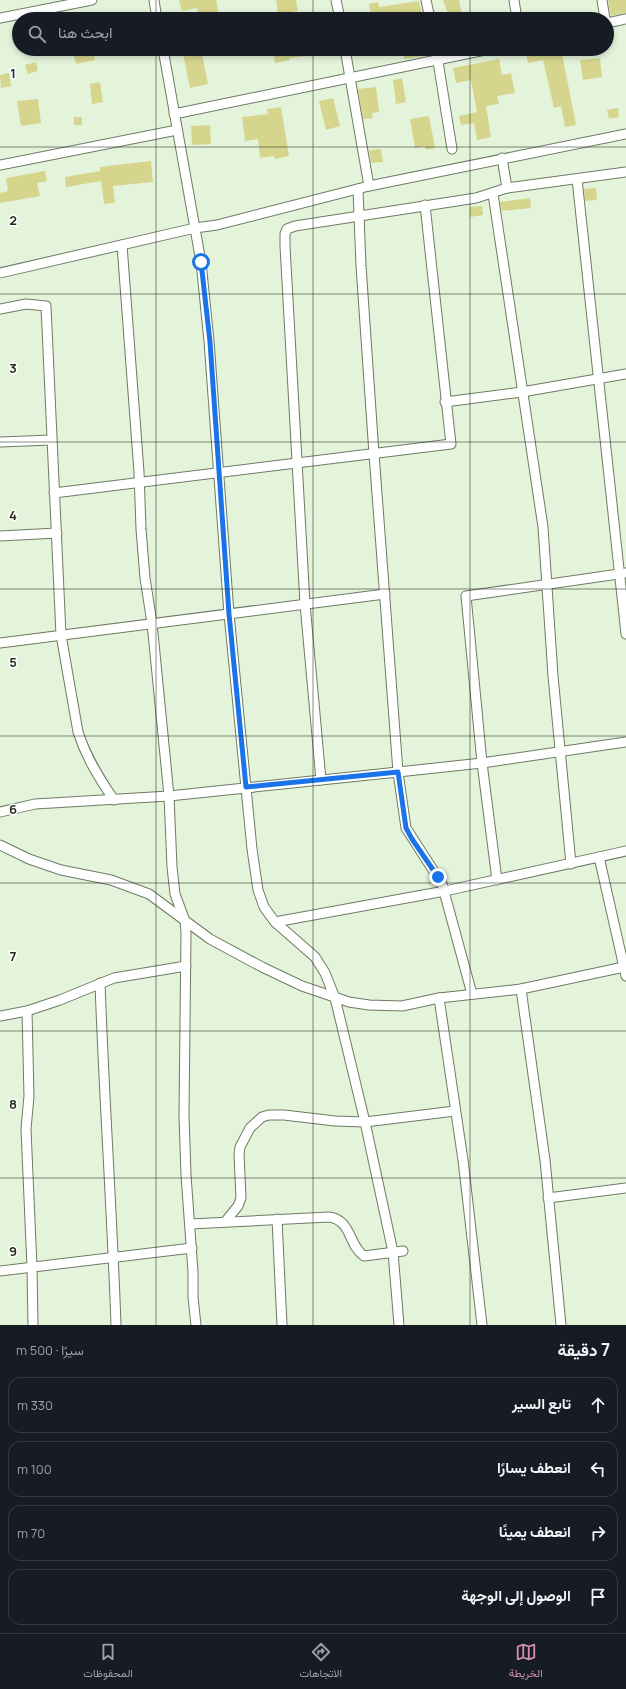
<!DOCTYPE html>
<html lang="ar">
<meta charset="utf-8">
<style>
body{margin:0;font-family:Manrope,Vazirmatn,sans-serif;background:#20242c;color:#f1f3f6;direction:rtl}
.stop{position:absolute;width:12px;height:12px;margin:-9px;border:3px solid #1a73e8;border-radius:50%;background:#fff}
.stop.end{background:#1a73e8;border-color:#fff;box-shadow:0 1px 4px #0008}
.list{margin:0;padding:0;list-style:none}
h2{display:flex;justify-content:space-between;align-items:center;height:52px;margin:0;padding:0 16px;font-size:17px}
h2 small{font-size:13px;font-weight:400;color:#9ea1a6}
.list li{display:grid;grid-template-columns:26px 1fr auto;gap:12px;align-items:center;box-sizing:border-box;height:56px;margin:0 8px 8px;padding:0 8px;border:1px solid #363941;border-radius:12px}
.list b{display:block;font-size:15px;white-space:nowrap}
.list em{font-size:13px;font-style:normal;color:#9ea1a6}
.icon{flex:none;width:22px;height:22px;fill:none;stroke:currentColor;stroke-width:2;stroke-linecap:round;stroke-linejoin:round}
.map{position:relative;flex:none;width:626px;height:1325px;overflow:hidden;direction:ltr}
.search{position:absolute;background:#171b24;box-shadow:0 2px 6px #0003;left:12px;right:12px;top:12px;height:44px;display:flex;align-items:center;gap:10px;box-sizing:border-box;padding:0 14px;border-radius:22px;color:#9ea1a6;font-size:15px}
.sheet{height:308px;background:#171b24}
nav{display:flex;justify-content:space-around;align-items:center;box-sizing:border-box;height:56px;border-top:1px solid #363941;background:#171b24;font-size:11px;color:#9ea1a6}
nav a{display:grid;justify-items:center;gap:2px}
nav .on{color:#d190ac}
.map>svg:first-child{display:block}
.building{fill:#d5d58e}
.lines{fill:none;stroke-linecap:round;stroke-linejoin:round}
.minor-casing{stroke:#6d7b64;stroke-width:11}
.minor{stroke:#fff;stroke-width:9}
.route{stroke:#1a73e8;stroke-width:5}
.grid{fill:none;stroke:#252b21;stroke-width:1;stroke-opacity:0.55}
.grid-label{font-size:13px;text-anchor:middle;font-weight:bold;fill:#252b21;stroke:#fff;stroke-width:3;stroke-linejoin:round;paint-order:stroke}
</style>
<div class="map">
<svg width="626" height="1325" viewBox="0 0 626 1325">
<rect width="100%" height="100%" fill="#e4f4da"/>
<g class="building">
<polygon points="179,0 216,0 220,19 199,19 197,8 182,11"/>
<polygon points="276,0 296,0 298,11 278,14"/>
<polygon points="443,0 459,0 463,19 450,19"/>
<polygon points="608,0 626,0 626,13 611,16"/>
<polygon points="419,1 423,19 372,19 369,4 378,2 379,7"/>
<polygon points="72,49 92,49 95,60 76,64"/>
<polygon points="182,49 201,49 208,84 190,88"/>
<polygon points="273,49 317,49 317,55 289,58 290,60 275,63"/>
<polygon points="404,49 429,49 430,55 404,59"/>
<polygon points="541,49 561,49 576,125 565,127 561,106 554,108 543,60 528,63 526,53 541,50"/>
<polygon points="600,58 602,77 583,80 580,60"/>
<polygon points="499,59 502,75 511,73 515,93 497,96 499,104 486,106 491,137 477,140 474,123 461,125 459,116 477,112 471,80 456,83 453,68"/>
<polygon points="36,62 38,71 28,74 25,65"/>
<polygon points="9,73 11,86 1,88 0,75"/>
<polygon points="402,78 406,102 396,104 393,80"/>
<polygon points="100,82 103,102 92,104 90,84"/>
<polygon points="376,87 379,112 372,113 373,118 363,119 358,89"/>
<polygon points="333,98 340,126 326,130 319,101"/>
<polygon points="38,99 41,123 21,126 17,101"/>
<polygon points="281,107 289,156 275,159 274,156 260,158 258,139 245,141 242,117 268,114 267,109"/>
<polygon points="618,108 619,117 609,119 607,110"/>
<polygon points="429,116 435,148 426,150 425,146 415,148 410,119"/>
<rect x="74" y="117" width="8" height="8"/>
<polygon points="210,125 211,144 192,145 191,126"/>
<polygon points="381,149 383,162 371,163 369,150"/>
<polygon points="151,161 153,182 113,186 115,203 104,204 101,181 66,187 65,177 100,171 100,167"/>
<polygon points="45,171 47,181 37,183 40,196 0,203 0,193 8,191 6,178"/>
<polygon points="596,188 597,200 585,201 584,189"/>
<polygon points="530,198 531,208 502,211 500,202"/>
<polygon points="482,206 483,215 470,217 469,207"/>
</g>
<g class="lines">
<g class="minor-casing">
<g id="minor">
<polyline points="154,0 157,19"/>
<polyline points="336,0 340,19"/>
<polyline points="426,0 430,19"/>
<polyline points="514,0 517,19"/>
<polyline points="602,0 605,19"/>
<polyline points="0,18 92,0"/>
<polyline points="607,23 626,19"/>
<polyline points="163,49 201,262 209,341 229,614 252,849 258,890 264,907 275,922 315,957 325,973 335,998 365,1122 393,1252 399,1325"/>
<polyline points="345,49 369,186"/>
<polyline points="436,49 452,149"/>
<polyline points="174,114 490,49"/>
<polyline points="502,158 507,188"/>
<polyline points="0,165 177,130"/>
<polyline points="577,179 626,634"/>
<polyline points="358,189 361,266 374,454 398,772 406,828 442,884 472,994"/>
<polyline points="493,194 543,527 553,676 571,864"/>
<polyline points="122,245 139,472 141,529 145,578 152,623 169,796 172,867 175,894 185,921 186,932 184,1115 186,1175 193,1272 193,1297 196,1325"/>
<polyline points="0,273 195,228 217,225 369,186 626,134"/>
<path d="M0,309L26,304L46,306L61,635L78,732C86,757 99,778 114,800"/>
<polyline points="445,402 522,392 626,374"/>
<polyline points="0,442 51,440"/>
<polyline points="54,493 451,444 425,205"/>
<polyline points="0,536 57,533"/>
<polyline points="0,643 385,594"/>
<polyline points="321,780 305,604 285,246 285,234 287,229 295,226 476,198 507,188 626,172"/>
<polyline points="0,812 35,804 169,796 398,772 482,763 626,742"/>
<polyline points="0,845 29,859 61,870 111,880 149,894 210,939 262,967 302,986 349,1002 369,1005 402,1006 439,998 521,989 624,967"/>
<polyline points="599,857 626,976"/>
<polyline points="497,880 482,763 466,596 626,573"/>
<polyline points="275,922 445,891 626,851"/>
<path d="M100,983C104,1097 112,1211 116,1325"/>
<polyline points="521,989 545,1160 561,1325"/>
<polyline points="439,998 463,1160 482,1325"/>
<polyline points="27,1011 29,1096 26,1129 32,1267 33,1325"/>
<polyline points="0,1016 27,1011 60,1000 114,978 186,966"/>
<polyline points="548,1198 626,1188"/>
<polyline points="277,1219 282,1325"/>
<polyline points="225,1222 238,1206 241,1198 239,1154 240,1147 250,1128 262,1117 269,1115 284,1115 335,1121 365,1122 455,1111"/>
<path d="M190,1224L329,1217C352,1220 348,1245 364,1256L403,1251"/>
<polyline points="0,1271 192,1248"/>
</g>
</g>
<use href="#minor" class="minor"/>
</g>
<g class="lines">
<polyline class="route" points="201,262 210,342 229,614 246,787 398,772 406,828 412,839 438,877"/>
</g>
<path class="grid" d="M156,0V19M313,0V19M470,0V19M156,49V1325M313,49V1325M470,49V1325M0,147H626M0,294H626M0,442H626M0,589H626M0,736H626M0,883H626M0,1031H626M0,1178H626"/>
<g class="grid-label">
<text x="13" y="78">1</text>
<text x="13" y="225">2</text>
<text x="13" y="373">3</text>
<text x="13" y="520">4</text>
<text x="13" y="667">5</text>
<text x="13" y="814">6</text>
<text x="13" y="961">7</text>
<text x="13" y="1109">8</text>
<text x="13" y="1256">9</text>
</g>
</svg>
<div class="stop" style="left:201px;top:262px"></div>
<div class="stop end" style="left:438px;top:877px"></div>
<div class="search"><svg class="icon" aria-label="search" viewBox="0 0 24 24"><circle cx="10" cy="10" r="6"/><path d="M15 15l6 6"/></svg>ابحث هنا</div>
</div>
<section class="sheet">
<h2>7 دقيقة<small>سيرًا · 500 m</small></h2>
<ul class="list">
<li><svg class="icon" aria-label="ahead" viewBox="0 0 24 24"><path d="M12 20V5M6 11l6-6 6 6"/></svg><div><b>تابع السير</b></div><em>330 m</em></li>
<li><svg class="icon" aria-label="left" viewBox="0 0 24 24"><path d="M17 20v-9H6M10 6l-5 5 5 5"/></svg><div><b>انعطف يسارًا</b></div><em>100 m</em></li>
<li><svg class="icon" aria-label="right" viewBox="0 0 24 24"><path d="M7 20v-9h11M14 6l5 5-5 5"/></svg><div><b>انعطف يمينًا</b></div><em>70 m</em></li>
<li><svg class="icon" aria-label="arrive" viewBox="0 0 24 24"><path d="M6 21V4h12l-3 4 3 4H6"/></svg><div><b>الوصول إلى الوجهة</b></div></li>
</ul>
</section>
<nav>
<a class="on"><svg class="icon" aria-label="map" viewBox="0 0 24 24"><path d="M3 6l6-2 6 2 6-2v14l-6 2-6-2-6 2zM9 4v14M15 6v14"/></svg>الخريطة</a>
<a><svg class="icon" aria-label="directions" viewBox="0 0 24 24"><path d="M12 3l9 9-9 9-9-9zM9 14v-3h6M13 9l2 2-2 2"/></svg>الاتجاهات</a>
<a><svg class="icon" aria-label="saved" viewBox="0 0 24 24"><path d="M7 4h10v16l-5-4-5 4z"/></svg>المحفوظات</a>
</nav>
